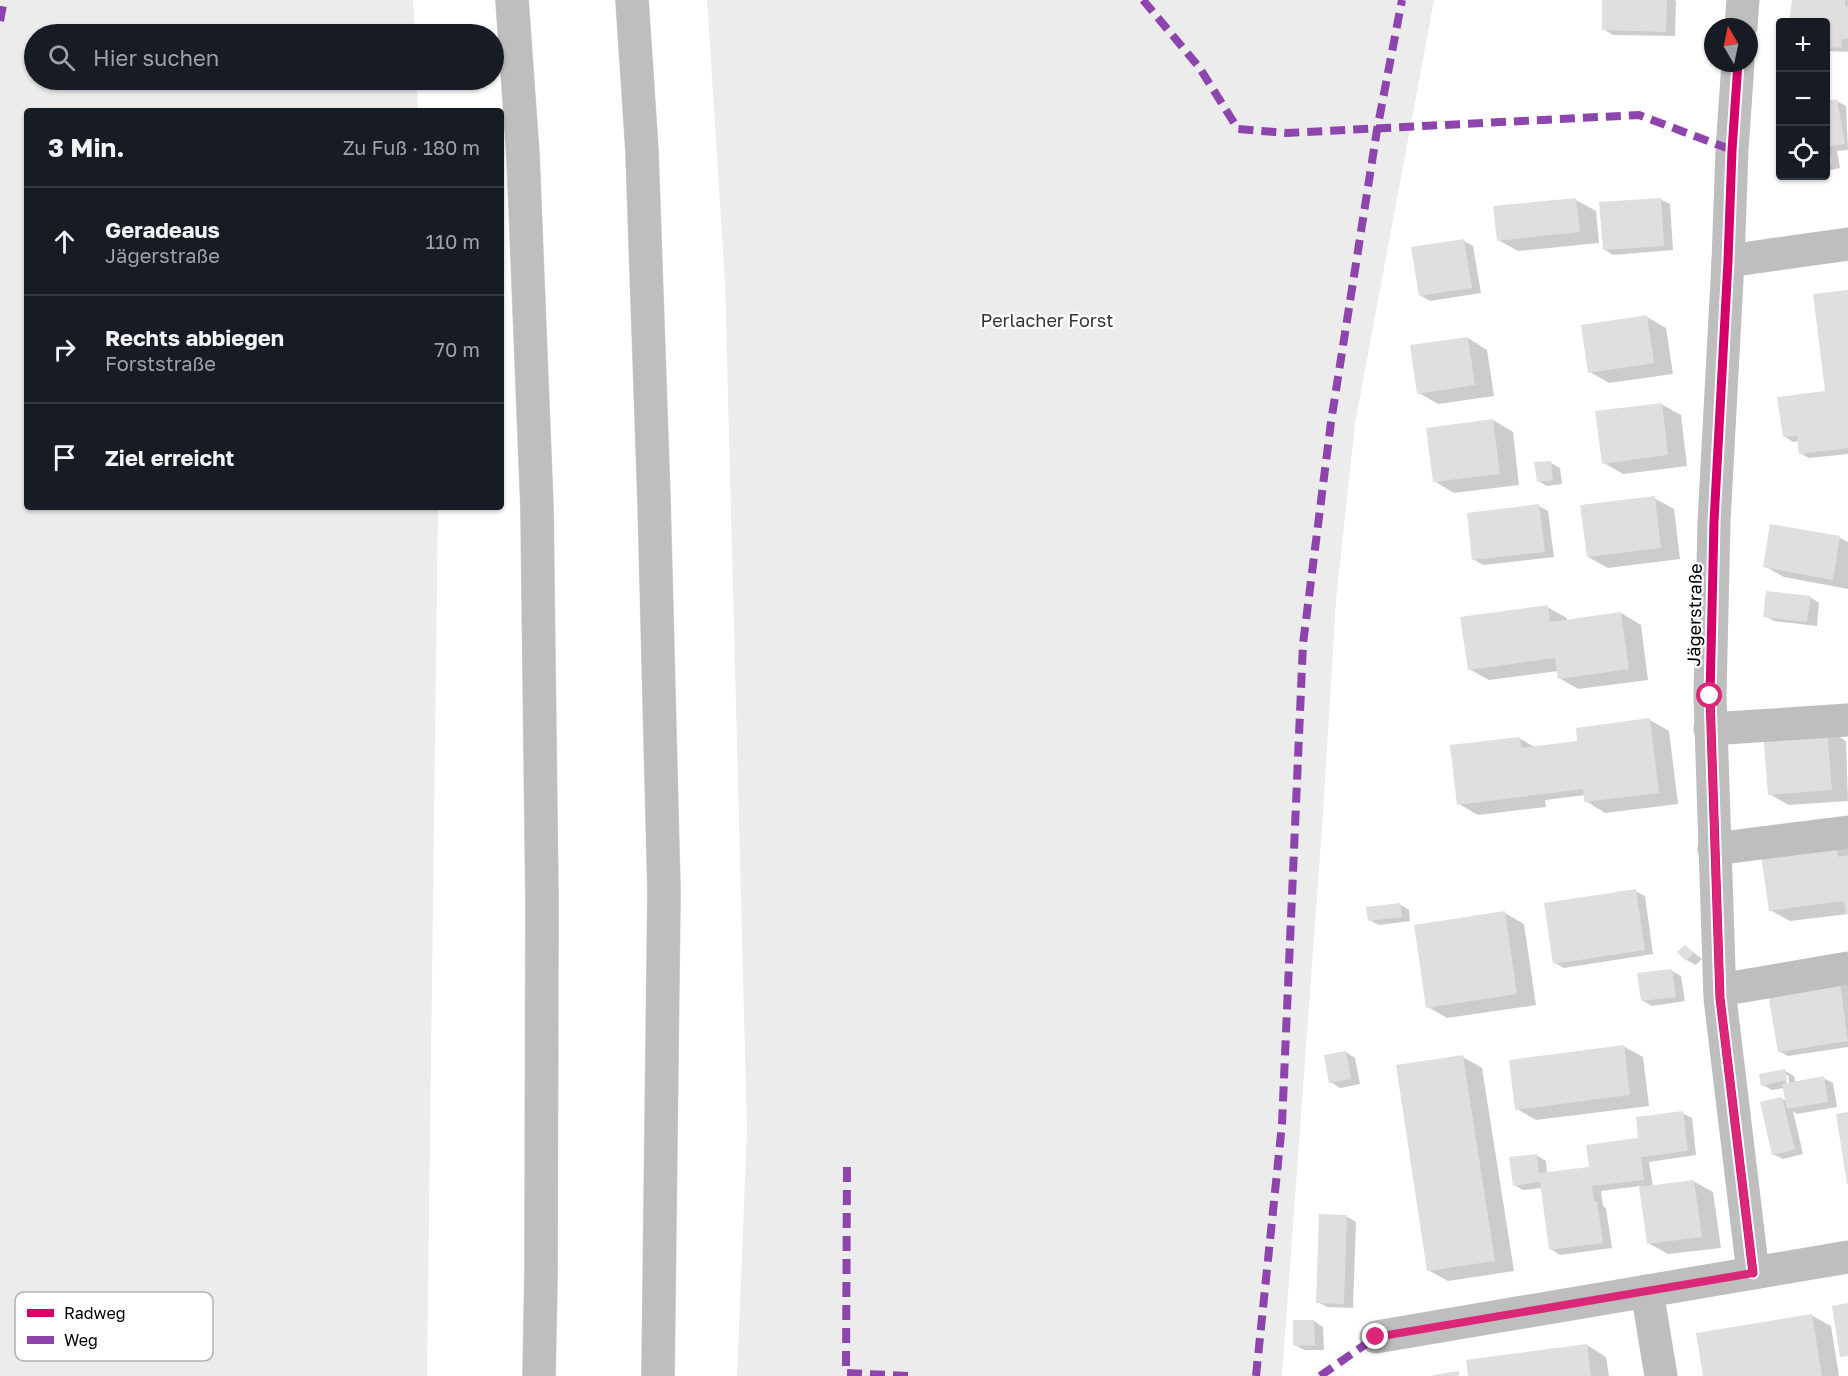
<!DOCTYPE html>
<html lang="de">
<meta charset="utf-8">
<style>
body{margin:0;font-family:"Golos Text",sans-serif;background:#20242c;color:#f1f3f6}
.controls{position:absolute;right:18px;top:18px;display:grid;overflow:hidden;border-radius:6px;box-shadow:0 2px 4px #0004}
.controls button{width:54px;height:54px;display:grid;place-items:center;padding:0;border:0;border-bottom:2px solid #363941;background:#171b24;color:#f1f3f6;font:30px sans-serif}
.compass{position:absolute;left:1704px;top:18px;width:54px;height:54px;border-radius:50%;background:#171b24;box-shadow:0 2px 4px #0004;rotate:351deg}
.stop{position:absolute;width:18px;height:18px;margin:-14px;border:4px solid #db2777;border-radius:50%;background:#fff}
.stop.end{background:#db2777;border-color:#fff;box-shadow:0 2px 6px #0008}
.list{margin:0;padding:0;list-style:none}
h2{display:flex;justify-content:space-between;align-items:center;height:78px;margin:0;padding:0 24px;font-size:26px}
h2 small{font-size:20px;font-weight:400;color:#9ea1a6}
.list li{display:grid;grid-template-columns:39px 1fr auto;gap:18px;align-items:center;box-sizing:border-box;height:108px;padding:0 24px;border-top:2px solid #363941}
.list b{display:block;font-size:22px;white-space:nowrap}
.list p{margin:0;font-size:20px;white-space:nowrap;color:#9ea1a6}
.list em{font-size:20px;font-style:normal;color:#9ea1a6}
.icon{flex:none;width:33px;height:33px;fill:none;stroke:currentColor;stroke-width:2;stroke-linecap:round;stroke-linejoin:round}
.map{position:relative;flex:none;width:1848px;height:1376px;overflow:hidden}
.search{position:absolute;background:#171b24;box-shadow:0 2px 4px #0004;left:24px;top:24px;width:480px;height:66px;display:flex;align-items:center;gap:15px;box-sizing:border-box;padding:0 21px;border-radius:33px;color:#9ea1a6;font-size:22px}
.panel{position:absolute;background:#171b24;box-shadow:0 2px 4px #0004;left:24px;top:108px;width:480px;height:402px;border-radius:6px}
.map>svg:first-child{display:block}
.green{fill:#ececec}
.shadow{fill:#0003;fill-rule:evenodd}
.building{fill:#dfdfdf}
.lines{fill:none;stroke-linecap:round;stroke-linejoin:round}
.highway-casing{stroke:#dbdbdb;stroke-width:34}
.minor{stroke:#bebebe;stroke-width:33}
.highway{stroke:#bebebe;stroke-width:33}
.quiet{stroke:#8e44ad;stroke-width:8;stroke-dasharray:15 8;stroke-linecap:butt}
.cycleway-casing{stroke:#fff;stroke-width:13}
.cycleway{stroke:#d6006c;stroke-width:9}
.route{stroke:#db2777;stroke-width:8}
.labels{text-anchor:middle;stroke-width:4.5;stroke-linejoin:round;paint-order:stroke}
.park-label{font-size:18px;fill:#333;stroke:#fff}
.street-label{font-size:18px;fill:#000;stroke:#fff}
.key{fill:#fff;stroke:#b2b2b2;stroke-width:1.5}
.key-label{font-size:16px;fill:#000}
</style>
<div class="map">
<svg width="1848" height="1376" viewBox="0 0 1848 1376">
<rect width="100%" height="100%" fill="#fff"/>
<g class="green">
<polygon points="0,0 413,0 415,34 34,34 34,80 417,80 418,111 27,111 27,507 438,507 427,1376 0,1376"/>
<polygon points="707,0 1434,0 1355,424 1336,600 1323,814 1282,1376 737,1376 747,1131 725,281"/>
</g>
<g class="shadow">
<polygon points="1604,0 1674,0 1676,1 1675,36 1613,35 1603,29"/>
<polygon points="1793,0 1848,0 1848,52 1827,51 1826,60 1826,22 1791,22"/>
<polygon points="1837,101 1846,106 1848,150 1837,151 1840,168 1826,171 1826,103"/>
<polygon points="1660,199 1670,204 1673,250 1613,255 1604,249"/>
<polygon points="1576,200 1596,211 1599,243 1518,251 1498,240"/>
<polygon points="1464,241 1473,246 1481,293 1430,301 1420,295"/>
<polygon points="1848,292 1848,454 1809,458 1800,453 1799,441 1793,442 1784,436 1829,392"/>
<polygon points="1647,317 1666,328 1673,374 1609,383 1590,372"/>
<polygon points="1468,338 1487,350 1494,396 1438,404 1419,393"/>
<polygon points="1661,404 1681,415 1687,466 1623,474 1604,463"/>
<polygon points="1493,420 1513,432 1519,485 1454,493 1434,481"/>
<polygon points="1551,463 1560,468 1562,484 1547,486 1538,481"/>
<polygon points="1654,498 1674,509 1680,559 1608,568 1588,557"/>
<polygon points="1539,506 1548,511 1554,557 1483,565 1473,559"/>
<polygon points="1771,525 1840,538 1848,542 1848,589 1784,577 1764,566"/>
<polygon points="1810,597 1819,603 1817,626 1774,621 1765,616"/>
<polygon points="1547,607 1567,618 1567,621 1621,613 1641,625 1648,680 1578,689 1559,678 1558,671 1489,680 1469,669"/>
<polygon points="1650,720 1669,731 1678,804 1605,813 1586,801 1585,795 1545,800 1546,807 1478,815 1459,804 1519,738 1536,748 1579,742"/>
<polygon points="1827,729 1846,741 1848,801 1789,805 1769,794"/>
<polygon points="1848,846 1848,914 1790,921 1770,910 1762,849"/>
<polygon points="1635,891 1645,896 1653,954 1564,968 1555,963"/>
<polygon points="1399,904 1409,910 1410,921 1379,925 1369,920"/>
<polygon points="1505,913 1524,924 1536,1005 1447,1018 1428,1007"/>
<polygon points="1685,946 1702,959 1696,965 1687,960"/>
<polygon points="1672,971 1681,976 1685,1001 1652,1006 1643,1001"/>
<polygon points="1848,983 1848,1047 1788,1056 1779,1051 1769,989"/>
<polygon points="1623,1046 1643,1057 1649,1106 1536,1120 1517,1109"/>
<polygon points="1346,1052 1355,1058 1360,1084 1340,1088 1331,1082"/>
<polygon points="1463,1057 1482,1068 1514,1271 1448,1281 1428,1270"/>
<path d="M1785,1071L1794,1076L1796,1083L1823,1078L1833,1083L1837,1107L1797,1114L1793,1111L1803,1154L1783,1159L1773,1154L1782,1099L1787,1101L1784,1088L1772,1090L1763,1085ZM1785,1075H1788L1790,1087L1787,1088Z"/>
<polygon points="1682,1113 1692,1118 1696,1155 1649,1162 1653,1187 1693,1181 1713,1192 1721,1248 1668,1254 1648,1243 1640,1186 1601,1191 1603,1206 1606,1208 1612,1248 1560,1255 1551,1249 1542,1188 1523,1190 1514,1185 1536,1155 1546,1161 1547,1174 1591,1168"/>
<polygon points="1346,1216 1356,1222 1353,1308 1327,1307 1318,1302"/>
<polygon points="1811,1315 1831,1326 1839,1376 1705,1376"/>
<polygon points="1314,1321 1323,1327 1324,1350 1304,1350 1295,1345"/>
<polygon points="1587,1345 1606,1357 1609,1376 1469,1376"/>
</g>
<g class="building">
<polygon points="1602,0 1667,0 1666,32 1602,30"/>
<polygon points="1792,0 1845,0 1845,6 1848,7 1848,39 1842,39 1841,48 1826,47 1826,22 1789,22"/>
<polygon points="1837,99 1845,144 1829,146 1832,163 1826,164 1826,101"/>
<polygon points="1576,198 1580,232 1497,241 1493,206"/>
<polygon points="1661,198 1664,246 1603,250 1599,202"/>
<polygon points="1464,239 1472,288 1419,296 1411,247"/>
<polygon points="1848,290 1848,448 1799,454 1797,436 1783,437 1777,397 1825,391 1813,294"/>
<polygon points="1647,315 1654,363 1588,373 1581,325"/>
<polygon points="1468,337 1475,385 1417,394 1410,345"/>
<polygon points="1662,403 1668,455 1602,464 1595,411"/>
<polygon points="1493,419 1500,474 1433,482 1426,428"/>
<polygon points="1551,461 1553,480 1537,482 1534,462"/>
<polygon points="1655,496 1661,548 1587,557 1580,505"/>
<polygon points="1539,504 1545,552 1472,560 1467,513"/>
<polygon points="1770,524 1840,536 1833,580 1763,567"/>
<polygon points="1766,591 1811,596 1807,622 1763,617"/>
<polygon points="1548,605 1550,622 1621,612 1629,669 1558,679 1555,658 1468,670 1460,617"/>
<polygon points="1650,718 1659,793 1584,802 1583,789 1457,805 1450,745 1520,737 1521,748 1577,741 1576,728"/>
<polygon points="1827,728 1832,790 1768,795 1763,733"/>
<polygon points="1836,837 1838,857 1848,855 1848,913 1846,914 1844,901 1769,911 1760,848"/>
<polygon points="1636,889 1645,950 1553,964 1544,903"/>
<polygon points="1400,903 1402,917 1368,921 1366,907"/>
<polygon points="1505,911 1517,994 1426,1008 1414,925"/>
<polygon points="1685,945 1694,953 1686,961 1677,952"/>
<polygon points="1672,969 1676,997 1641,1001 1637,973"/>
<polygon points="1839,976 1848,1041 1778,1052 1767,988"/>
<polygon points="1624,1045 1630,1095 1515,1110 1509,1060"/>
<polygon points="1346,1051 1351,1079 1329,1083 1324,1055"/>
<polygon points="1463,1055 1495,1261 1427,1271 1396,1065"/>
<polygon points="1785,1069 1787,1080 1761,1086 1759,1074"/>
<polygon points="1824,1076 1828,1102 1787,1109 1782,1084"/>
<polygon points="1782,1097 1795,1150 1772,1155 1760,1102"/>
<polygon points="1683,1111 1688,1151 1641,1157 1644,1180 1592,1186 1594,1201 1597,1201 1603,1243 1549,1250 1540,1182 1513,1186 1509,1157 1537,1154 1539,1173 1589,1167 1586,1145 1638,1138 1636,1117"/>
<polygon points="1848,1112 1848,1183 1847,1184 1836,1114"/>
<polygon points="1694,1180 1702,1237 1647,1244 1639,1187"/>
<polygon points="1319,1214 1347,1215 1344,1304 1316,1303"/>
<polygon points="1848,1303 1848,1356 1840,1357 1832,1306"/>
<polygon points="1812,1314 1822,1376 1703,1376 1696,1333"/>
<polygon points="1293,1320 1314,1320 1315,1345 1293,1346"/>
<polygon points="1587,1344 1591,1376 1468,1376 1466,1360"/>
<polygon points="1459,1371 1459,1376 1433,1376 1433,1375"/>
</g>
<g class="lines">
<g class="highway-casing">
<g id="highway">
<polyline points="512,0 523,155 537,508 542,901 541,1275 539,1376"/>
<polyline points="632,0 642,151 654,500 664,891 658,1376"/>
</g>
</g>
<g class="minor">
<polyline points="1741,27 1743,0"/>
<polyline points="1738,63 1732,150 1728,261 1714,522 1710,696 1720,998 1753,1273"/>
<polyline points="1728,261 1848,244"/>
<polyline points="1710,729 1848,720"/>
<polyline points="1714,849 1848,832"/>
<polyline points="1720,990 1848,968"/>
<polyline points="1647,1291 1661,1376"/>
<polyline points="1376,1337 1848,1257"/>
</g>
<use href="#highway" class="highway"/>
<g class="quiet">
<polyline points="1143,0 1199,67 1238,129 1287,133 1639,115 1732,150"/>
<polyline points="0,21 4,0"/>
<polyline points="847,1167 846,1373 910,1376"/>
<polyline points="1256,1376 1282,1124 1303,644 1331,422 1377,130 1402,0"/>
<polyline points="1320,1376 1376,1337"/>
</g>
<g class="cycleway-casing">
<polyline id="cycleway" points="1738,63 1732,150 1728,261 1714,522 1710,696 1720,998 1753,1273"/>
</g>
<use href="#cycleway" class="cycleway"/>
</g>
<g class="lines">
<polyline class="route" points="1376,1337 1753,1273 1720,998 1710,696"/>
</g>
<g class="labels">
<g class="park-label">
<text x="1047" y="327">Perlacher Forst</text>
</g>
<g class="street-label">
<text transform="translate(1695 615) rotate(-89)" y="6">Jägerstraße</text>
</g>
</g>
<rect x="15" y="1292" width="198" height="69" rx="9" class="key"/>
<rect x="27" y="1309" width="27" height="8" fill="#d6006c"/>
<rect x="27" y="1336" width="27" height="8" fill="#8e44ad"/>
<g class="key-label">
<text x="64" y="1319">Radweg</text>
<text x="64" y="1346">Weg</text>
</g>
</svg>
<div class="controls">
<button>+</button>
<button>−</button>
<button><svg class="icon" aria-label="locate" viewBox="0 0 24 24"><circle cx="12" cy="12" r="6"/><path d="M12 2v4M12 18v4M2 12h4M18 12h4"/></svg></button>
</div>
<svg class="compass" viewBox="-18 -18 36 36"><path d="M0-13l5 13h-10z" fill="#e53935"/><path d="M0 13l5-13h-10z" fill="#9ea1a6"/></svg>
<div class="stop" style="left:1710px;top:696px"></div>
<div class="stop end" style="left:1376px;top:1337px"></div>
<div class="search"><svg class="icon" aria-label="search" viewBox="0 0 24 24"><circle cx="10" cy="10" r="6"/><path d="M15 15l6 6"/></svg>Hier suchen</div>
<section class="panel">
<h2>3 Min.<small>Zu Fuß · 180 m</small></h2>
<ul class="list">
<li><svg class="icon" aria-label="ahead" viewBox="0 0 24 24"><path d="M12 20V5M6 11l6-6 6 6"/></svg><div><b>Geradeaus</b><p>Jägerstraße</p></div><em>110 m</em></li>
<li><svg class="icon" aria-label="right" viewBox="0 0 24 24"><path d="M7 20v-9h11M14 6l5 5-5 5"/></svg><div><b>Rechts abbiegen</b><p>Forststraße</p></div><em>70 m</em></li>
<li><svg class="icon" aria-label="arrive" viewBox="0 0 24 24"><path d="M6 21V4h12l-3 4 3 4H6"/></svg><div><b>Ziel erreicht</b></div></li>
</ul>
</section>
</div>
